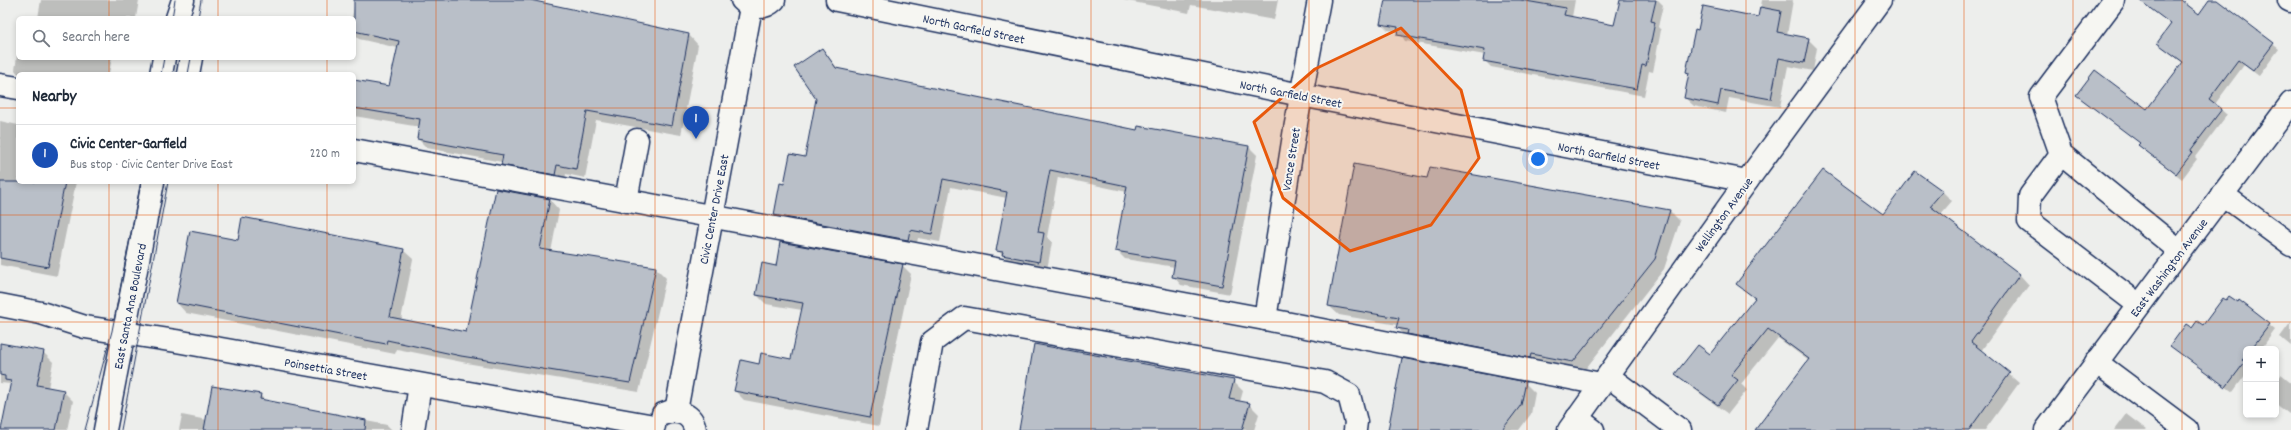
<!DOCTYPE html>
<meta charset="utf-8">
<style>
body{margin:0;font-family:Dekko,sans-serif;background:#f2f2f3;color:#1f2937}
.controls{position:absolute;right:12px;bottom:12px;display:grid;overflow:hidden;border-radius:6px;box-shadow:0 2px 6px #0003}
.controls button{width:36px;height:36px;display:grid;place-items:center;padding:0;border:0;border-bottom:1px solid #e0e1e3;background:#fff;color:#1f2937;font:20px sans-serif}
.you{position:absolute;left:1538px;top:159px;width:14px;height:14px;margin:-10px;border:3px solid #fff;border-radius:50%;background:#1a73e8;box-shadow:0 0 0 6px #1a73e833}
.badge{display:grid;place-items:center;width:26px;height:26px;border-radius:50%;background:#0f766e;color:#fff;font-size:13px;font-weight:700}
.pin{position:absolute;translate:-50% -33px;filter:drop-shadow(0 1px 2px #0008)}
.pin::after{content:'';position:absolute;top:21px;width:14px;height:12px;background:inherit;clip-path:polygon(0 0,100% 0,50% 100%)}
.list{margin:0;padding:0;list-style:none}
h2{display:flex;justify-content:space-between;align-items:center;height:52px;margin:0;padding:0 16px;font-size:17px}
h2 small{font-size:13px;font-weight:400;color:#747a83}
.list li{display:grid;grid-template-columns:26px 1fr auto;gap:12px;align-items:center;box-sizing:border-box;height:60px;padding:0 16px;border-top:1px solid #e0e1e3}
.list b{display:block;font-size:15px;white-space:nowrap}
.list p{margin:0;font-size:13px;white-space:nowrap;color:#747a83}
.list em{font-size:13px;font-style:normal;color:#747a83}
.icon{flex:none;width:22px;height:22px;fill:none;stroke:currentColor;stroke-width:2;stroke-linecap:round;stroke-linejoin:round}
.map{position:relative;flex:none;width:2291px;height:430px;overflow:hidden}
.search{position:absolute;background:#fff;box-shadow:0 2px 6px #0003;left:16px;top:16px;width:340px;height:44px;display:flex;align-items:center;gap:10px;box-sizing:border-box;padding:0 14px;border-radius:6px;color:#747a83;font-size:15px}
.panel{position:absolute;background:#fff;box-shadow:0 2px 6px #0003;left:16px;top:72px;width:340px;height:112px;border-radius:6px}
.map>svg:first-child{display:block}
.shadow{fill:#0003}
.building{fill:#b9bfc8;stroke:#1b2f5e}
.lines{fill:none;stroke-linecap:round;stroke-linejoin:round}
.minor-casing{stroke:#1b2f5e;stroke-width:25}
.major-casing{stroke:#1b2f5e;stroke-width:25}
.minor{stroke:#f6f6f2;stroke-width:22}
.major{stroke:#f6f6f2;stroke-width:22}
.tram{stroke:#1b2f5e;stroke-width:1}
.marked{fill:#e8590c;fill-opacity:0.2;stroke:#e8590c;stroke-width:3;stroke-linejoin:round}
.grid{fill:none;stroke:#e8590c;stroke-width:1;stroke-opacity:0.55}
.labels{text-anchor:middle;stroke-width:4;stroke-linejoin:round;paint-order:stroke}
.street-label{font-size:13px;fill:#1b2f5e;stroke:#f6f6f2}
</style>
<div class="map">
<svg width="2291" height="430" viewBox="0 0 2291 430">
<rect width="100%" height="100%" fill="#edeeec"/>
<filter id="ink" filterUnits="userSpaceOnUse"><feTurbulence type="fractalNoise" baseFrequency=".025" numOctaves="2"/><feDisplacementMap in="SourceGraphic" scale="8" xChannelSelector="R" yChannelSelector="G"/><feConvolveMatrix kernelMatrix="1 2 1 2 8 2 1 2 1" color-interpolation-filters="sRGB"/></filter>
<g filter="url(#ink)">
<g class="shadow">
<polygon points="41,0 139,0 136,18 38,18"/>
<polygon points="355,0 523,0 689,35 698,45 681,135 596,120 585,178 566,174 564,184 511,174 502,164 502,162 427,148 418,139 420,127 354,116 354,81 390,87 398,48 359,39 354,35 354,18 352,18"/>
<polygon points="1123,0 1278,0 1274,20 1191,5 1189,13"/>
<polygon points="1386,0 1575,0 1572,17 1615,27 1621,0 1658,0 1663,5 1658,27 1661,30 1653,72 1649,71 1644,96 1491,67 1484,60 1485,55 1405,41 1399,32 1388,30 1381,23"/>
<polygon points="1762,0 1793,0 1787,35 1808,39 1817,48 1813,71 1788,66 1780,107 1729,98 1726,113 1694,106 1685,98 1690,75 1687,72 1699,31 1759,18"/>
<polygon points="2140,0 2179,0 2199,15 2211,0 2215,0 2279,49 2259,76 2244,65 2215,104 2227,115 2195,157 2197,159 2182,179 2139,145 2147,111 2183,63 2158,43 2172,25"/>
<polygon points="18,49 18,58 112,58 109,74 18,74 15,70"/>
<polygon points="822,49 839,70 1138,131 1249,147 1257,155 1230,294 1181,285 1173,276 1175,267 1125,259 1116,250 1127,192 1058,177 1047,237 1052,242 1047,270 1011,263 997,250 1007,198 951,187 940,242 918,238 916,248 783,223 775,215 785,185 805,158 817,99"/>
<polygon points="0,121 18,125 18,182 76,182 57,276 0,265"/>
<polygon points="1430,169 1670,211 1680,221 1664,269 1583,372 1407,338 1398,328 1398,325 1339,315 1329,306 1428,179"/>
<polygon points="1942,191 1952,201 1940,215 2020,275 2029,285 1981,351 2019,383 1985,430 1756,430 1809,361 1778,338 1741,384 1747,390 1728,414 1686,383 1676,373 1710,356 1755,299 1738,284 1883,216"/>
<polygon points="550,200 559,210 551,252 656,268 666,278 639,392 472,364 397,349 395,354 186,313 177,303 238,241 403,250 413,259 401,320 467,333"/>
<polygon points="902,265 911,274 879,426 744,400 735,391 760,366 792,360 802,310 766,304 757,295 776,267"/>
<polygon points="2291,322 2291,346 2280,337"/>
<polygon points="2269,325 2275,330 2261,349 2246,349 2246,374 2233,392 2171,346 2192,329 2203,326"/>
<polygon points="0,344 43,352 53,362 48,388 63,391 73,401 67,430 0,430 0,428 3,428 11,384 0,383"/>
<polygon points="2281,375 2291,383 2291,411 2289,414 2276,404 2276,382"/>
<polygon points="1233,381 1243,391 1240,402 1249,404 1259,414 1254,430 1020,430"/>
<polygon points="1525,383 1535,393 1531,414 1519,430 1389,430"/>
<polygon points="260,395 267,402 387,425 392,430 179,430 182,415 207,420"/>
<polygon points="2126,414 2147,430 2114,430"/>
</g>
<g class="building">
<polygon points="354,0 530,0 689,34 672,126 587,111 576,169 557,165 555,175 501,165 503,155 417,139 420,119 354,108 354,80 389,86 399,41 354,31"/>
<polygon points="1385,0 1520,0 1566,8 1564,15 1614,25 1620,0 1656,0 1651,21 1655,22 1646,66 1642,65 1637,89 1483,61 1485,50 1397,35 1398,27 1380,24"/>
<polygon points="2139,0 2181,0 2199,14 2209,0 2217,0 2274,43 2253,71 2238,60 2209,99 2222,109 2190,151 2192,153 2176,174 2138,145 2140,143 2076,95 2095,70 2147,109 2183,62 2157,43 2171,24"/>
<polygon points="1703,6 1758,17 1760,7 1781,11 1777,32 1809,38 1804,63 1779,58 1771,99 1721,90 1718,105 1684,98 1689,73 1686,72 1695,29 1698,30"/>
<polygon points="822,48 836,68 1137,130 1138,126 1249,146 1222,286 1172,277 1175,261 1115,251 1127,186 1050,170 1038,232 1044,233 1039,262 1002,255 1003,252 996,251 1007,192 943,179 932,234 910,230 908,240 774,215 780,183 784,184 790,154 805,157 816,99 794,67"/>
<polygon points="1354,164 1427,178 1430,167 1670,210 1655,259 1573,362 1531,354 1530,358 1407,334 1408,330 1396,328 1399,318 1328,306"/>
<polygon points="1823,170 1883,214 1915,171 1943,191 1930,206 2020,274 1971,342 2010,373 1969,430 1755,430 1809,359 1768,329 1731,375 1738,380 1718,405 1675,374 1698,345 1710,354 1755,298 1736,284"/>
<polygon points="0,182 65,182 48,267 0,258"/>
<polygon points="496,189 550,199 540,249 656,267 630,383 461,356 387,340 386,344 176,303 190,231 238,240 242,217 404,249 390,317 466,332"/>
<polygon points="780,242 903,264 870,417 734,391 741,360 759,364 761,353 791,359 803,303 756,295 762,263 776,266"/>
<polygon points="2229,296 2238,302 2239,300 2270,324 2251,349 2246,349 2246,356 2242,360 2245,362 2226,387 2170,346 2186,324 2192,328 2197,321 2203,325 2223,298 2226,300"/>
<polygon points="0,343 44,351 37,385 64,390 56,430 1,430 11,381 5,380 5,376 0,375"/>
<polygon points="1034,344 1234,380 1229,399 1250,403 1242,430 1019,430"/>
<polygon points="1402,358 1526,382 1521,405 1502,430 1388,430"/>
<polygon points="212,386 261,394 260,399 366,420 365,430 204,430"/>
</g>
<g class="lines">
<g class="minor-casing">
<g id="minor">
<path d="M742,0C751,10 765,9 774,0"/>
<polyline points="837,0 1301,95 1747,181"/>
<polyline points="2114,0 2041,97 2061,154 2180,251"/>
<polyline points="2289,0 2291,1"/>
<polyline points="0,85 18,88"/>
<polyline points="354,150 1265,319 1601,384"/>
<polyline points="2061,154 2030,196 2029,221 2139,305"/>
<polyline points="2222,194 2291,245"/>
<polyline points="626,201 637,140"/>
<polyline points="0,305 41,313 85,327 176,341 654,426"/>
<polyline points="1265,319 1295,129 1319,0"/>
<polyline points="2096,362 2187,430"/>
<polyline points="1608,376 1680,430"/>
<polyline points="676,411 751,7"/>
<path d="M663,414C677,408 693,414 695,430"/>
<polyline points="1577,418 1593,430"/>
<polyline points="413,430 420,385"/>
<polyline points="916,430 932,342 964,318 1325,382 1349,395 1356,422 1355,430"/>
<polyline points="1569,430 1747,181 1880,0"/>
<polyline points="2046,430 2291,103"/>
</g>
</g>
<g class="major-casing">
<g id="major">
<polyline points="177,18 183,0"/>
<polyline points="161,74 164,58"/>
<polyline points="188,74 191,58"/>
<polyline points="105,430 153,182"/>
</g>
</g>
<use href="#minor" class="minor"/>
<use href="#major" class="major"/>
<g class="tram">
<polyline points="172,18 175,0"/>
<polyline points="198,18 201,0"/>
<polyline points="161,74 164,58"/>
<polyline points="188,74 191,58"/>
<polyline points="85,430 112,331 141,182"/>
<polyline points="121,430 168,182"/>
</g>
</g>
</g>
<path class="marked" d="M1401,28L1461,90L1479,158L1431,225L1350,251L1283,198L1254,122L1315,69Z"/>
<path class="grid" d="M109,0V18M218,0V18M327,0V18M436,0V430M545,0V430M655,0V430M764,0V430M873,0V430M982,0V430M1091,0V430M1200,0V430M1309,0V430M1418,0V430M1527,0V430M1636,0V430M1746,0V430M1855,0V430M1964,0V430M2073,0V430M2182,0V430M109,58V74M218,58V74M327,58V74M0,108H18M354,108H2291M109,182V430M218,182V430M327,182V430M0,215H2291M0,322H2291"/>
<g class="labels">
<g class="street-label">
<text transform="translate(974 28) rotate(12)" y="5">North Garfield Street</text>
<text transform="translate(1291 93) rotate(11)" y="5">North Garfield Street</text>
<text transform="translate(1609 155) rotate(11)" y="5">North Garfield Street</text>
<text transform="translate(1290 159) rotate(-81)" y="5">Vance Street</text>
<text transform="translate(713 209) rotate(-79)" y="5">Civic Center Drive East</text>
<text transform="translate(1723 214) rotate(-54)" y="5">Wellington Avenue</text>
<text transform="translate(2168 267) rotate(-53)" y="5">East Washington Avenue</text>
<text transform="translate(129 306) rotate(-79)" y="5">East Santa Ana Boulevard</text>
<text transform="translate(326 368) rotate(10)" y="5">Poinsettia Street</text>
</g>
</g>
</svg>
<div class="controls">
<button>+</button>
<button>−</button>
</div>
<div class="you"></div>
<div class="pin badge" style="left:696px;top:139px;background:#1a4fb4">1</div>
<div class="search"><svg class="icon" aria-label="search" viewBox="0 0 24 24"><circle cx="10" cy="10" r="6"/><path d="M15 15l6 6"/></svg>Search here</div>
<section class="panel">
<h2>Nearby<small></small></h2>
<ul class="list">
<li><span class="badge" style="background:#1a4fb4">1</span><div><b>Civic Center-Garfield</b><p>Bus stop · Civic Center Drive East</p></div><em>220 m</em></li>
</ul>
</section>
</div>
